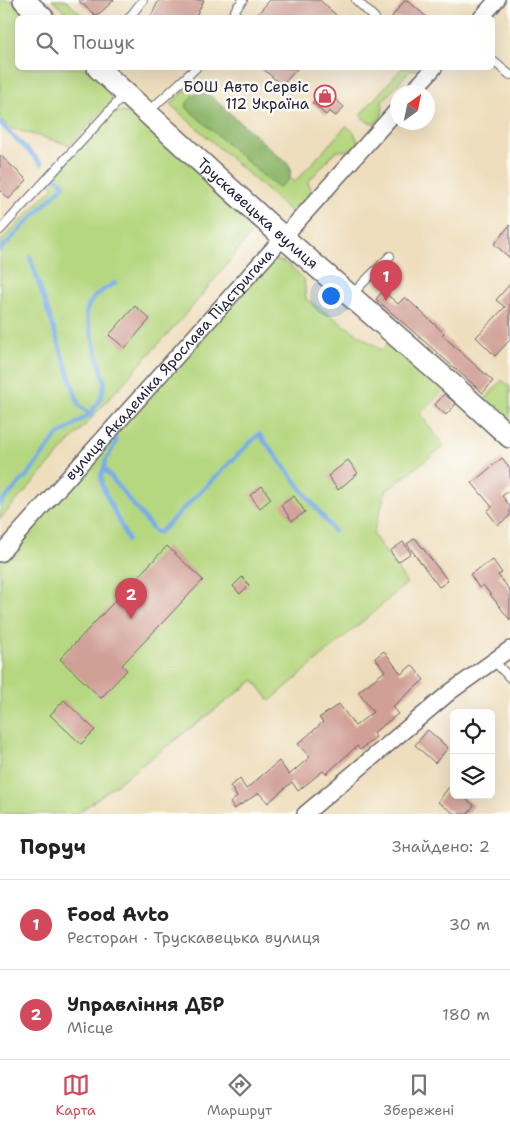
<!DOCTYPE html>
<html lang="uk">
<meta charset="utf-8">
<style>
body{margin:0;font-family:"Shantell Sans",sans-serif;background:#f6f6f6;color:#222}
.controls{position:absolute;right:15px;bottom:15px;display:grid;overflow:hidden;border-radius:8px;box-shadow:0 5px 20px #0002}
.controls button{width:45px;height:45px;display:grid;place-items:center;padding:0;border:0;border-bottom:1px solid #e0e0e0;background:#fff;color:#222;font:25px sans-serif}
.compass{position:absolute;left:390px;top:85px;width:45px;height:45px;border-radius:50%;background:#fff;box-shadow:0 5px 20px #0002;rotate:33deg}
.you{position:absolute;left:330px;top:295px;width:18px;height:18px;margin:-12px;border:4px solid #fff;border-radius:50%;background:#1a73e8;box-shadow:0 0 0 8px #1a73e833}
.badge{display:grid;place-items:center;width:32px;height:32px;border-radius:50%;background:#d1495b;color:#fff;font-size:16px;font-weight:700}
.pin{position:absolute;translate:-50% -41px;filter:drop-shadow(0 1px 2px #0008)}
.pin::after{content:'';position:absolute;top:26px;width:18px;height:15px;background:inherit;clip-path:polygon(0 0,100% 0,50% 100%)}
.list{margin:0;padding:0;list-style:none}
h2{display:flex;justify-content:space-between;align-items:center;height:65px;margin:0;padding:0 20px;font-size:21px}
h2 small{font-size:16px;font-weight:400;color:#767676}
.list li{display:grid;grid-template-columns:32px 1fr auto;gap:15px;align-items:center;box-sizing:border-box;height:90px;padding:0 20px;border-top:1px solid #e0e0e0}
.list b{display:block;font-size:19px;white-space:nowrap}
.list p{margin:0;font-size:16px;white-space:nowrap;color:#767676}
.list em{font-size:16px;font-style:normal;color:#767676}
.icon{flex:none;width:28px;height:28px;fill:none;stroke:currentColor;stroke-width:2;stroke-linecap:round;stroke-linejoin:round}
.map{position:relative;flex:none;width:510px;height:814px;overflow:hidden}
.search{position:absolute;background:#fff;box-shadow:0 5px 20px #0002;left:15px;right:15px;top:15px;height:55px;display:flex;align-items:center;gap:12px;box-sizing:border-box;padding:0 18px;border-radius:8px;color:#767676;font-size:19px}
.sheet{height:245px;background:#fff}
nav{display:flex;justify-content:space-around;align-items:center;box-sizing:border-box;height:70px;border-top:1px solid #e0e0e0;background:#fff;font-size:14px;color:#767676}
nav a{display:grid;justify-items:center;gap:2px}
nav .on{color:#d1495b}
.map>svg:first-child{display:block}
.green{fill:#b5d77f;stroke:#6c7c5d}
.forest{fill:#90b86e;stroke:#596d54}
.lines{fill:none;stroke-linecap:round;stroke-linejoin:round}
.stream{stroke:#79ade6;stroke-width:4.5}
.building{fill:#d09f95}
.lane-casing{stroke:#696468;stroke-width:10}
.street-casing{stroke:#696468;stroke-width:18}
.secondary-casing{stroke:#696468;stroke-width:24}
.lane{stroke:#fff;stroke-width:8}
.street{stroke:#fff;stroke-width:15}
.secondary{stroke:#fff;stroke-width:21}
.labels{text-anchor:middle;stroke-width:5;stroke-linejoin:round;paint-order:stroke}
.poi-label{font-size:15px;fill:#22223b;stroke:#fdfcf7;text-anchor:end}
.street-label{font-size:15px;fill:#22223b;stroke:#fdfcf7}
</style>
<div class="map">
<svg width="510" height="814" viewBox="0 0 510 814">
<rect width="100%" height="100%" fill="#fdfcf7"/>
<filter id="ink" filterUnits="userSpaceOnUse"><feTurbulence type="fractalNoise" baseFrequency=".02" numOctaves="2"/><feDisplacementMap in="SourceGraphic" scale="10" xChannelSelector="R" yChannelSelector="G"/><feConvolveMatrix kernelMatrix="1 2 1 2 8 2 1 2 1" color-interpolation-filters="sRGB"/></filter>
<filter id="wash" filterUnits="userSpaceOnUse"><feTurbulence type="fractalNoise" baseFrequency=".0096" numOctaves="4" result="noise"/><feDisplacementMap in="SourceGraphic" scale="20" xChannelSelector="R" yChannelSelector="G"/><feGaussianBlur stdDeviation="1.12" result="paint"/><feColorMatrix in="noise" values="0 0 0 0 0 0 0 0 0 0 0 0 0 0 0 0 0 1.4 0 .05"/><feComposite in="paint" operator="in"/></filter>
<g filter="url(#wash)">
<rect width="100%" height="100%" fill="#eedebd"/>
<g class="green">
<polygon points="0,0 11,0 31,17 18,18 18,68 86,68 113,92 111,102 70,145 10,128 0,119"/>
<polygon points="52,0 65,0 83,16 71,17"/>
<path d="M402,68H426L409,71L382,102C386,120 373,131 360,115Z"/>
<path d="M187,89L295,182L346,126L354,132L358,142C352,151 346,151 336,151L308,182L311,194L294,212H291L171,105L172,102Z"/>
<polygon points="119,112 130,113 137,116 252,222 255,229 192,307 0,519 0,242 54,187 49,182 112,115"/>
<polygon points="277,260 288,264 304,279 306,299 381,350 391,342 445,389 420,414 444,446 386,491 373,534 407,583 270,701 254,680 77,814 0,814 0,561 261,271 273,261"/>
<polygon points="502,380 510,387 510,430 483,402"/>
</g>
<path class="forest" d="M201,92L207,93L290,166C292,177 289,181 279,187L268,180L188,109L186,105C190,98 193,94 201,92Z"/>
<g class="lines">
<g class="stream">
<polyline points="0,123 42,164"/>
<polyline points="0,250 64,185 57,178"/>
<polyline points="30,257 79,405 91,415"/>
<polyline points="115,436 116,442 106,460 104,468 155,532 160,532 259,434 334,531"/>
<polyline points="104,468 101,475 102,486 128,540"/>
<path d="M0,504L29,473L56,437L90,414L100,400L105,384L86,314C89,297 101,291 115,283"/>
</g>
</g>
<g id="blocks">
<g class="building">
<polygon points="78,0 114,0 100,13 95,15"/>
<polygon points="159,0 204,0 195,18 150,18"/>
<polygon points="270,0 320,0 339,18 254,18"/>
<polygon points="405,0 407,0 428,18 391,18"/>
<polygon points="262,68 298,68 282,85"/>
<polygon points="324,89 344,107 336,116 329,111 326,115 312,103"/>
<polygon points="0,155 27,180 9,199 0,190"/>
<polygon points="510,225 510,258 494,244"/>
<polygon points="510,284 510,340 495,356 476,337 505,307 496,300"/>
<polygon points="383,291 398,304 405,297 444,333 442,335 493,381 483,393 376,299"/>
<polygon points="135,306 150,319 125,348 109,335"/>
<polygon points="444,394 456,404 446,415 435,405"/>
<polygon points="502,458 510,468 510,490 502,496 510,506 510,516 498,525 487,511 492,507 472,483"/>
<polygon points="348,460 358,473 338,490 328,476"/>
<polygon points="262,486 271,499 260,508 250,495"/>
<polygon points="294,496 305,512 292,521 281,505"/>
<polygon points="415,538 448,581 439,587 407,544"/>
<polygon points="403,542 411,553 398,562 390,551"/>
<polygon points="167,546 203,580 122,665 127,670 101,698 60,659"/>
<polygon points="493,560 502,573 498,575 510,590 510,620 483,585 479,588 470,574"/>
<polygon points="242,577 249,585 240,594 233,586"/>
<polygon points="384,651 401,674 412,665 424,680 392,707 398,714 373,733 376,737 360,750 357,746 326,774 323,771 298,791 292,782 268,803 259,793 234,809 230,803 237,797 230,786 240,779 246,789 279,761 289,775 310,757 298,744 323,722 319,718 339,704 355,726 373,712 358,692 385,671 375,658"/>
<polygon points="64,700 95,730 81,744 50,715"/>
<polygon points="428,730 448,748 435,763 415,745"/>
<polygon points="449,787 454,791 454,795 460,795 474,805 468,814 455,814 438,802"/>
</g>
</g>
</g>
<g filter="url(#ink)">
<use href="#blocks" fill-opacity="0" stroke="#696468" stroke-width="1"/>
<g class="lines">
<g class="lane-casing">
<g id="lane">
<polyline points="356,0 375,18"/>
<polyline points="129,18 143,0"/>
<polyline points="231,18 237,7 243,0"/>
<polyline points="492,60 510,75"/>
<polyline points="148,112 196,68"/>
<polyline points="0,230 124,95"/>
<polyline points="351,295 390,256"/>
<polyline points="494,661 510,678"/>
</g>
</g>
<g class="street-casing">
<g id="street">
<polyline points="481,18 497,0"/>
<polyline points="412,92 434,68"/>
<path id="s1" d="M0,554L398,109"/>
<polyline points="305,814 450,692 510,649"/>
</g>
</g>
<g class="secondary-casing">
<g id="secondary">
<polyline points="24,0 43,18"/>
<path id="s2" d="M98,68L284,238L446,379L510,437"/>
</g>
</g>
<use href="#lane" class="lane"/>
<use href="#street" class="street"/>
<use href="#secondary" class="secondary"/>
</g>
</g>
<defs>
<g id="shop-ring" transform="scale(1.125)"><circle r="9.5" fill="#fdfcf7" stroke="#d1495b" stroke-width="1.5"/><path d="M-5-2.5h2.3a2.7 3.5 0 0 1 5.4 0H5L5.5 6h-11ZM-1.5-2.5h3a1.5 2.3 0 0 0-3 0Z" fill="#d1495b"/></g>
</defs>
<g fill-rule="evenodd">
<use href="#shop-ring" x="325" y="96"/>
</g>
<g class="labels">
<g class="poi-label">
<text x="309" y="92">БОШ Авто Сервіс<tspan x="309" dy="17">112 Україна</tspan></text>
</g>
<g class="street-label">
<text dy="5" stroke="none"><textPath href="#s2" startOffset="216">Трускавецька вулиця</textPath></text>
<text dy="5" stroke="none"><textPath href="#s1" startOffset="254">вулиця Академіка Ярослава Підстригача</textPath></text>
</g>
</g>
</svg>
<div class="controls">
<button><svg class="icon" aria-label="locate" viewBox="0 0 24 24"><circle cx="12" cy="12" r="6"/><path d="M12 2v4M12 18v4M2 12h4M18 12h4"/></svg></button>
<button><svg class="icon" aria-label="layers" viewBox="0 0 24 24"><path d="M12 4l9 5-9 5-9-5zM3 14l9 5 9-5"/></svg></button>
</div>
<svg class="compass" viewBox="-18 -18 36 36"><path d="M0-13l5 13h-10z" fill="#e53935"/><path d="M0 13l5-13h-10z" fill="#767676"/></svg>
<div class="you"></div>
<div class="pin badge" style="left:386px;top:301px">1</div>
<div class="pin badge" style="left:131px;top:619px">2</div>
<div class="search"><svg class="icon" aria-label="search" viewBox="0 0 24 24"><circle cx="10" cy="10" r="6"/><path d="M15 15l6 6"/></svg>Пошук</div>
</div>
<section class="sheet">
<h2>Поруч<small>Знайдено: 2</small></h2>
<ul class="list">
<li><span class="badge">1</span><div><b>Food Avto</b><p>Ресторан · Трускавецька вулиця</p></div><em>30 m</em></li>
<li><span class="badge">2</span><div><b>Управління ДБР</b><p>Місце</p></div><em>180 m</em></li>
</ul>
</section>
<nav>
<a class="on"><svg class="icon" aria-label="map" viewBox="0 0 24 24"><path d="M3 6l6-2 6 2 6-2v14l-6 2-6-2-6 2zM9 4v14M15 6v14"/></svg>Карта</a>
<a><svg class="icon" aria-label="directions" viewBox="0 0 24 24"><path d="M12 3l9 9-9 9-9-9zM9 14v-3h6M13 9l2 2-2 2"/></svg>Маршрут</a>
<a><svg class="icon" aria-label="saved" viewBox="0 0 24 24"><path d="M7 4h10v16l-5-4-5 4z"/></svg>Збережені</a>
</nav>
